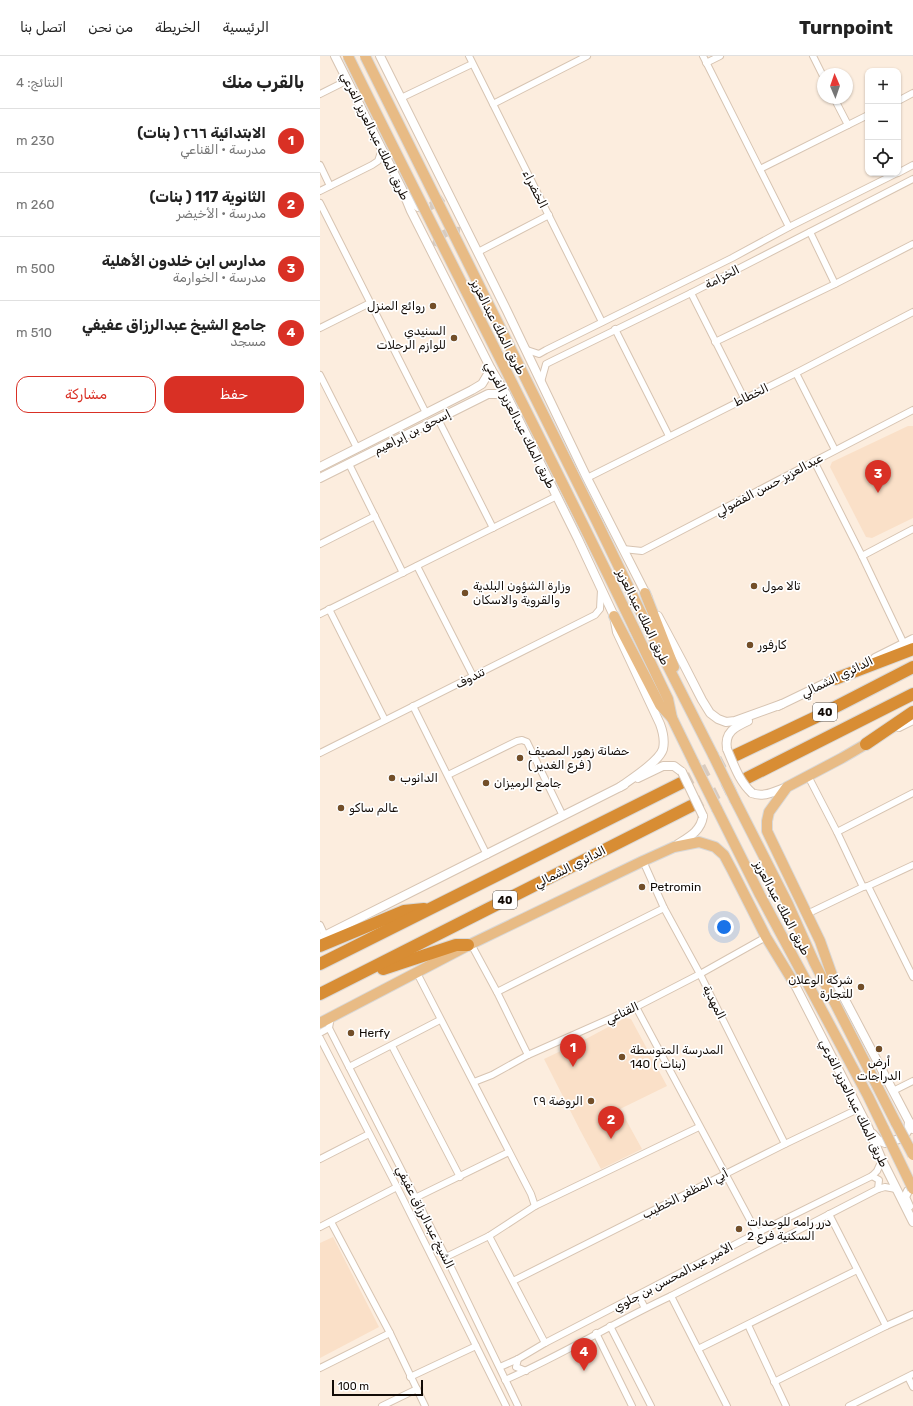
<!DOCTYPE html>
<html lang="ar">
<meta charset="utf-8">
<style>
body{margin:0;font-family:Rubik,"Noto Sans Arabic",sans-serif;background:#f2f2f2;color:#222;direction:rtl}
.controls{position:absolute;right:12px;top:12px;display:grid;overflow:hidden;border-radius:8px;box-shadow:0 1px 3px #0004}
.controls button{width:36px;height:36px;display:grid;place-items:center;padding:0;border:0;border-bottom:1px solid #e0e0e0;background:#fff;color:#222;font:20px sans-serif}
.compass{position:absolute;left:497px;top:12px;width:36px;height:36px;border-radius:50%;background:#fff;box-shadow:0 1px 3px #0004;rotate:358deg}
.scale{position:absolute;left:12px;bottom:10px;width:91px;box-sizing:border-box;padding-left:4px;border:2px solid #120b06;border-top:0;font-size:11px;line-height:14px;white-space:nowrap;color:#120b06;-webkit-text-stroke:3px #fff;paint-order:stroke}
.you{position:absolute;left:404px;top:871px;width:14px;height:14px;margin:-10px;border:3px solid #fff;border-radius:50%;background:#1a73e8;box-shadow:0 0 0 6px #1a73e833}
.badge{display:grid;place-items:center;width:26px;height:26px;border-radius:50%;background:#d93025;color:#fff;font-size:13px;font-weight:700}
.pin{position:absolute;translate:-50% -33px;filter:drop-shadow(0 1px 2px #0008)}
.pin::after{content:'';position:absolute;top:21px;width:14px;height:12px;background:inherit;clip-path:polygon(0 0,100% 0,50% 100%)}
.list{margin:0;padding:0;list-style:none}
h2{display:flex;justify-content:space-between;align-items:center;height:52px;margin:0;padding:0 16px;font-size:17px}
h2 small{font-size:13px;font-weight:400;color:#767676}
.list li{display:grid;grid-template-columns:26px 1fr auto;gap:12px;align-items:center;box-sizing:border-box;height:64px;padding:0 16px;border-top:1px solid #e0e0e0}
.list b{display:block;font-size:15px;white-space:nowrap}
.list p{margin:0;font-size:13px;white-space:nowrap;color:#767676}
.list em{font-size:13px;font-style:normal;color:#767676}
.actions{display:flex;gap:8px;padding:12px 16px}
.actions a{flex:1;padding:9px 0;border:1px solid #d93025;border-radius:12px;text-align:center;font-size:14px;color:#d93025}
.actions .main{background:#d93025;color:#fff}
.icon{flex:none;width:22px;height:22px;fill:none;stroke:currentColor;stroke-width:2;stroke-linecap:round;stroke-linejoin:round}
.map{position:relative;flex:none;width:593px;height:1350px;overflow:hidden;direction:ltr}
header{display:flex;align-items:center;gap:24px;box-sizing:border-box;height:56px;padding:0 20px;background:#fff;border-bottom:1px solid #e0e0e0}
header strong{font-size:19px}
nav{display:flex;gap:22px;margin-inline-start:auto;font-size:14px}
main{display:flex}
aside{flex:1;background:#fff}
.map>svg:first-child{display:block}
.built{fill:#fae0c8}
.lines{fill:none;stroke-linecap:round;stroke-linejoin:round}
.tertiary-tunnel{stroke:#d9cbbe;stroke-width:8;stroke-dasharray:8 4;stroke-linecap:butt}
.motorway-tunnel{stroke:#d9cbbe;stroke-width:12;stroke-dasharray:12 6;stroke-linecap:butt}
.minor-casing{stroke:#d7c4b2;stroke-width:8}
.tertiary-casing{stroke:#d7c4b2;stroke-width:10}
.primary-casing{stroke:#d9d8d7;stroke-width:12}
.motorway-casing{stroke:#d9d8d7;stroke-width:14}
.minor{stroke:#fff;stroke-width:6}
.tertiary{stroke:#fff;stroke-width:8}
.primary{stroke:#e8bb85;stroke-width:10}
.motorway{stroke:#d88d34;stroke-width:12}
.tertiary-bridge-casing{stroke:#d7c4b2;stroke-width:10;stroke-linecap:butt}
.primary-bridge-casing{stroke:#d9d8d7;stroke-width:12;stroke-linecap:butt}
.tertiary-bridge{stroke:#fff;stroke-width:8}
.primary-bridge{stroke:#e8bb85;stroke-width:10}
.poi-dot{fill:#724e28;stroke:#fff;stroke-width:1.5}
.labels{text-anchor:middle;stroke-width:3.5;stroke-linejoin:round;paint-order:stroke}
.shield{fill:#fff;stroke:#595451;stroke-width:1}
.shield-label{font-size:11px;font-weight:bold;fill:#120b06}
.street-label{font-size:12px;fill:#120b06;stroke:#fff}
.poi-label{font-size:12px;fill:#120b06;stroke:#fff;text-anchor:start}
</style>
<header>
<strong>Turnpoint</strong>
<nav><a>الرئيسية</a><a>الخريطة</a><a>من نحن</a><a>اتصل بنا</a></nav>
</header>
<main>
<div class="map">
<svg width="593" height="1350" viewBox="0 0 593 1350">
<rect width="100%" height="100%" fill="#fcedde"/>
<g class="built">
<polygon points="588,370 593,370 593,462 552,482 546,481 510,411 512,406"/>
<polygon points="305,962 311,963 347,1030 300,1053 322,1093 281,1113 260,1074 224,1003 264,984"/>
<polygon points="13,1181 59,1271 0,1302 0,1187"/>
</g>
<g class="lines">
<g class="tertiary-tunnel">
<polyline points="98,151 111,150 123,142"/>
<path d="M115,190C119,178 128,174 140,175"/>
</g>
<g class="motorway-tunnel">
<polyline points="361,727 416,699"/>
<polyline points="371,750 427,722"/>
</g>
<g class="minor-casing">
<g id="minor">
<polyline points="149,0 282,266"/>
<polyline points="383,0 469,171"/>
<polyline points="493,0 503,20"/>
<polyline points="386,7 400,0"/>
<polyline points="0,38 28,24"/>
<polyline points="81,42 152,8"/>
<polyline points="514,42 528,69"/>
<polyline points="578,45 593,37"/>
<polyline points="173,48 267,0"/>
<polyline points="0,109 10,130"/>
<polyline points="440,113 548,59"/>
<polyline points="578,117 593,109"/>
<polyline points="0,135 52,109 58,105 62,93"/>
<polyline points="0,147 106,357"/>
<polyline points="490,176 515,228"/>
<polyline points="158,196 229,159"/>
<polyline points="371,237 424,342"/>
<polyline points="0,272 50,247"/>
<polyline points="295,273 349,380"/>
<polyline points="395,286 515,228 593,188"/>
<polyline points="207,294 219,298 226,294 412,202 469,171 577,117"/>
<polyline points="476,317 515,394"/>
<polyline points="0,319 37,392"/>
<polyline points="221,326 226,308 232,305 371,237 593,123"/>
<polyline points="118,363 173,472"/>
<polyline points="494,405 542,500 584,588"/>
<polyline points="29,408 83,517"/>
<polyline points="267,422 476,317 593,256"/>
<polyline points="0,488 55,460"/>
<polyline points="303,493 322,495 593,354"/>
<polyline points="542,500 593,473"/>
<polyline points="97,510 153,620"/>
<polyline points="9,553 65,664"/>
<polyline points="0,558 237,440"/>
<polyline points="93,650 167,799"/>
<polyline points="0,697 275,559 280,553 281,534"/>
<polyline points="128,719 197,685 202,684 207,686 243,760"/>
<polyline points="488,720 517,776 543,831"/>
<polyline points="517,776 593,737"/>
<polyline points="323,805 344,852 380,918 465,1088"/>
<polyline points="548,830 593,921"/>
<polyline points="487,858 543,831 548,830 593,809"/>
<polyline points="0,869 5,880"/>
<polyline points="151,888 177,936 208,999"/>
<polyline points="97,917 211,1138 215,1150"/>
<polyline points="177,936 344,852"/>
<polyline points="316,951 437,1177"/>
<polyline points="11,961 9,972 126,1201 198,1350"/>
<polyline points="0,977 9,972"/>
<polyline points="0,982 77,1131 186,1350"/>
<polyline points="72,990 140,1121"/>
<polyline points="29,1011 120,964"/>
<polyline points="154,1026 172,1019 208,999 316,951 380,918 446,881"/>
<polyline points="573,1035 593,1025"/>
<polyline points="0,1103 49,1078"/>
<polyline points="552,1120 559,1124 558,1133"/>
<polyline points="95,1142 189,1096"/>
<polyline points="509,1158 566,1270"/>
<polyline points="11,1166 70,1277 105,1350"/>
<polyline points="0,1171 77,1131"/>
<polyline points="169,1180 225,1287"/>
<polyline points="126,1201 169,1180 215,1150 379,1071"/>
<polyline points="193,1225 465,1088 538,1053"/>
<polyline points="318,1239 325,1252"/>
<polyline points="351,1240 407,1350"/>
<polyline points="428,1269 466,1350"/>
<polyline points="290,1270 331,1350"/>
<polyline points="276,1277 312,1350"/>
<polyline points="378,1293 537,1214"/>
<polyline points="198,1303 196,1311 206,1315"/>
<polyline points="180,1311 198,1303 225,1287 437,1177 552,1120 557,1115 562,1104"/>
<polyline points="0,1312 70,1277"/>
<polyline points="90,1321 156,1290"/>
<polyline points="588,1321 593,1331"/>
<path d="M185,1324C242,1299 295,1266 351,1240L558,1133L565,1131L576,1133"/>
<polyline points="454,1326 566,1270 593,1258"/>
<polyline points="62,1350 97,1333"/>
<polyline points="529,1350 593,1318"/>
</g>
</g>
<g class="tertiary-casing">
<g id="tertiary">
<path d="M15,0L82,133L91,155L171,313L186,338L258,483L294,560L297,576L340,668C343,676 345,684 343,693C339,706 311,723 300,731"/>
<polyline points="60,0 187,255 267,422 328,542"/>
<polyline points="87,140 98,151"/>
<polyline points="0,411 152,334 162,328 171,313"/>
<polyline points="0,422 168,338 186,338"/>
<polyline points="338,560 362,605 382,644 390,657 398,663 406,666 415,665 462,648"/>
<polyline points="555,602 593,583"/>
<polyline points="458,650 518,621"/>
<polyline points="579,671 593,664"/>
<path d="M407,693C404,676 415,671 428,665"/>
<polyline points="318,722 343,710 354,710 362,716"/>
<path d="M432,737C444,742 455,735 467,731"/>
<path d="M358,788C369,781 381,775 383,760"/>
<polyline points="0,882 304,729"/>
<polyline points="512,919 593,1073"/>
<polyline points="474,927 548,1071 562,1104 593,1166"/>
<polyline points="553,1078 558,1084 565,1087 583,1082 588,1074 589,1066"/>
<polyline points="589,1150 585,1141 588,1135 593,1131"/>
</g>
</g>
<g class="primary-casing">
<g id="primary">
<polyline points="325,537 354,611"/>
<polyline points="294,560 340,649 352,662"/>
<polyline points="326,567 393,699"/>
<polyline points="314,572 348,643 352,662 374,707"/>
<polyline points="415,744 468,848 494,906 576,1067"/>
<polyline points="397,753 440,839 548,1040 564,1073"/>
<polyline points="512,919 500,885 447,775 447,765 449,756 467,731 522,702 546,688"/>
<polyline points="0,967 151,888 323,805 354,791 379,786 395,791 404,799 412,814 446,881 474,927"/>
</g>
</g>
<g class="motorway-casing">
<g id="motorway">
<polyline points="515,623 593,593"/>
<polyline points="546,688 593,656"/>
<polyline points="416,699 496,661 593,611"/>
<polyline points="427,722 593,638"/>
<polyline points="0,890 84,855 104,853"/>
<polyline points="0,908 361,727"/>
<polyline points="63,913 136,889 148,889"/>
<polyline points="0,938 371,750"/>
</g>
</g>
<use href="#minor" class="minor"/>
<use href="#tertiary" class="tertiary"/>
<use href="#primary" class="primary"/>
<use href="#motorway" class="motorway"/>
<g class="tertiary-bridge-casing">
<g id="tertiary-bridge">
<path d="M407,693C414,709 419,725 432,737"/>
<polyline points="362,716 383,760"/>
</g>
</g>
<g class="primary-bridge-casing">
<g id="primary-bridge">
<path d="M28,0C122,191 221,380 314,572"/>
<polyline points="45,0 277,466 326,567"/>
<polyline points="393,699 415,744"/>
<polyline points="374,707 397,753"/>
<polyline points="576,1067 593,1099"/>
<polyline points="564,1073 593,1133"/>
</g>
</g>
<use href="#tertiary-bridge" class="tertiary-bridge"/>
<use href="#primary-bridge" class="primary-bridge"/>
</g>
<g class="poi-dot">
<circle cx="113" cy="250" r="4"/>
<circle cx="134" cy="282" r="4"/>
<circle cx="434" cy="530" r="4"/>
<circle cx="145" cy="537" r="4"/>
<circle cx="430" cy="589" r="4"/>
<circle cx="200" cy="702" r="4"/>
<circle cx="72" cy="722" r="4"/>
<circle cx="166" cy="727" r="4"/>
<circle cx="21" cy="752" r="4"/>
<circle cx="322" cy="831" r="4"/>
<circle cx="541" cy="931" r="4"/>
<circle cx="31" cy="977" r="4"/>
<circle cx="559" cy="993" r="4"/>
<circle cx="302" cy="1001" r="4"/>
<circle cx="271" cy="1045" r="4"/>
<circle cx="419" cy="1173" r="4"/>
</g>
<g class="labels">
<g class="shield">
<rect x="493" y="647" width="24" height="18" rx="3"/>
<rect x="173" y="835" width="24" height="18" rx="3"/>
</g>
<g class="shield-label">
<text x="505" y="660">40</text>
<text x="185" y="848">40</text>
</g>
<g class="street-label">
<text transform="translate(55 80) rotate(64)" y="4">طريق الملك عبدالعزيز الفرعي</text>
<text transform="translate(215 133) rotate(63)" y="4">الخضراء</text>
<text transform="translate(402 221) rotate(-27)" y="4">الخزامة</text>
<text transform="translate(178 271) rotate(63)" y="4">طريق الملك عبدالعزيز</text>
<text transform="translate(431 339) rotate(-26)" y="4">الخطاط</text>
<text transform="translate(200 369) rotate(63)" y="4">طريق الملك عبدالعزيز الفرعي</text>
<text transform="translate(92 376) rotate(-27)" y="4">إسحق بن إبراهيم</text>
<text transform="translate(449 429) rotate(-28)" y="4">عبدالعزيز حسن الفضولي</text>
<text transform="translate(323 561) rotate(64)" y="4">طريق الملك عبدالعزيز</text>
<text transform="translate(517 621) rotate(-26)" y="4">الدائري الشمالي</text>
<text transform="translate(150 622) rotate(-27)" y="4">تندوف</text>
<text transform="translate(250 811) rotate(-27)" y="4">الدائري الشمالي</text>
<text transform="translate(462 852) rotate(62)" y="4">طريق الملك عبدالعزيز</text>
<text transform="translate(394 946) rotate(63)" y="4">المهدية</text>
<text transform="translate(302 957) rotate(-25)" y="4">القناعي</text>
<text transform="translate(534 1047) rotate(64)" y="4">طريق الملك عبدالعزيز الفرعي</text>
<text transform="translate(365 1138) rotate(-27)" y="4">أبي المظفر الخطيب</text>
<text transform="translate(105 1161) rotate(63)" y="4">الشيخ عبدالرزاق عفيفي</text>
<text transform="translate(353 1221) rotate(-28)" y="4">الأمير عبدالمحسن بن جلوي</text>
</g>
<g class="poi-label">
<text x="105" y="254" text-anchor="end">روائع المنزل</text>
<text x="126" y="279" text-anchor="end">السنيدي<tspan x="126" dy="14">للوازم الرحلات</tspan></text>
<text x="153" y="534">وزارة الشؤون البلدية<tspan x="153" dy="14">والقروية والاسكان</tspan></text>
<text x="442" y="534">تالا مول</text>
<text x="438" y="593">كارفور</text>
<text x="208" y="699">حضانة زهور المصيف<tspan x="208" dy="14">( فرع الغدير )</tspan></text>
<text x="80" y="726">الدانوب</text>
<text x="174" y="731">جامع الرميزان</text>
<text x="29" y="756">عالم ساكو</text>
<text x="330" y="835">Petromin</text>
<text x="533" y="928" text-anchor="end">شركة الوعلان<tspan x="533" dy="14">للتجارة</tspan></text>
<text x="39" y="981">Herfy</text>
<text x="310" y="998">المدرسة المتوسطة<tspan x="310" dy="14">140 ( بنات)</tspan></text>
<text x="559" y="1010" text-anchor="middle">أرض<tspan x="559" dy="14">الدراجات</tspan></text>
<text x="263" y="1049" text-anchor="end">الروضة ٢٩</text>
<text x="427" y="1170">درر رامه للوحدات<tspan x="427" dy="14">السكنية فرع 2</tspan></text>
</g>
</g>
</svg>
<div class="controls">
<button>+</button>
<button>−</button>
<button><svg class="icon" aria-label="locate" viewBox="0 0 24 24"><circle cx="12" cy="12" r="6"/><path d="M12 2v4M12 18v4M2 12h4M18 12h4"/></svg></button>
</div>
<svg class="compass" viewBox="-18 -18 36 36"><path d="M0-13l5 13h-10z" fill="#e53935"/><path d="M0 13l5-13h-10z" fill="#767676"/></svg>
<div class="scale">100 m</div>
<div class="you"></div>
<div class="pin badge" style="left:253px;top:1011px">1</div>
<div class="pin badge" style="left:291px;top:1083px">2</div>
<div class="pin badge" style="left:558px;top:437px">3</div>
<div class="pin badge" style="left:264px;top:1315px">4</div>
</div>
<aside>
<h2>بالقرب منك<small>النتائج: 4</small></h2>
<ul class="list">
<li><span class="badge">1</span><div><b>الابتدائية ٢٦٦ ( بنات)</b><p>مدرسة · القناعي</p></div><em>230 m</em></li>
<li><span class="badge">2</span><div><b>الثانوية 117 ( بنات)</b><p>مدرسة · الأخيضر</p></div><em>260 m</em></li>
<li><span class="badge">3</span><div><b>مدارس ابن خلدون الأهلية</b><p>مدرسة · الخوارمة</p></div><em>500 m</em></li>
<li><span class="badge">4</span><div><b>جامع الشيخ عبدالرزاق عفيفي</b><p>مسجد</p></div><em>510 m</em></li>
</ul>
<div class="actions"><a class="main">حفظ</a><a>مشاركة</a></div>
</aside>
</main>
